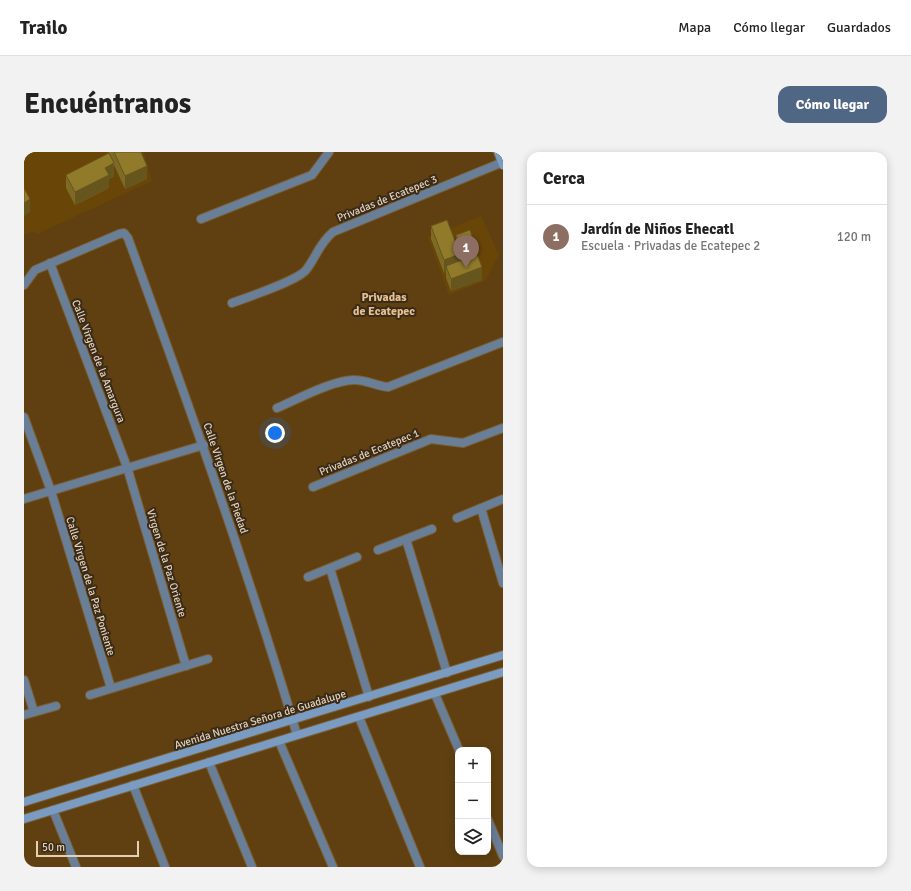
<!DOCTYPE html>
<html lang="es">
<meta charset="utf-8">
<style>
body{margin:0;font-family:Signika,sans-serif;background:#f2f2f2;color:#222}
.controls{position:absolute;right:12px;bottom:12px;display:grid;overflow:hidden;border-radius:8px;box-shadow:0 2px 10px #0003}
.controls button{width:36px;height:36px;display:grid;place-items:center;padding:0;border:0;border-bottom:1px solid #e0e0e0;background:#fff;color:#222;font:20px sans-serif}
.scale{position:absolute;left:12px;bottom:10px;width:103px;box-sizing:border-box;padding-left:4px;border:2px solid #e3d0b9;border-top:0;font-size:11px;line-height:14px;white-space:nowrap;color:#e3d0b9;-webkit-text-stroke:3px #392b18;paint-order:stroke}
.you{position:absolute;left:251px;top:281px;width:14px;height:14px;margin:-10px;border:3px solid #fff;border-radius:50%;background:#1a73e8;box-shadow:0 0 0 6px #1a73e833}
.badge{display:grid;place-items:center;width:26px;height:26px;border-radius:50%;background:#4f6784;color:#fff;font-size:13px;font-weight:700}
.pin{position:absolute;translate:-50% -33px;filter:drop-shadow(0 1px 2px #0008)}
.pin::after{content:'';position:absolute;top:21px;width:14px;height:12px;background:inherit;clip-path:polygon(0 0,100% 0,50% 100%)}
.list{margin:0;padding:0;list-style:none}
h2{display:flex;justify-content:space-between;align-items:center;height:52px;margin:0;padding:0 16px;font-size:17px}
h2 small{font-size:13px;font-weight:400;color:#767676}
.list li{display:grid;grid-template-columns:26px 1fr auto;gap:12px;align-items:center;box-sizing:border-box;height:64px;padding:0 16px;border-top:1px solid #e0e0e0}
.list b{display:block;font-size:15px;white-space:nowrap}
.list p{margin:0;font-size:13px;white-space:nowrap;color:#767676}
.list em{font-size:13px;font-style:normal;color:#767676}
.icon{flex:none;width:22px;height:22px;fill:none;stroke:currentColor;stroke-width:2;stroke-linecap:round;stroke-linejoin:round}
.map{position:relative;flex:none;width:479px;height:715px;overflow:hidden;border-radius:12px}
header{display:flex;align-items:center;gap:24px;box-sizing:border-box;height:56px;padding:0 20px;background:#fff;border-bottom:1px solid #e0e0e0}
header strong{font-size:19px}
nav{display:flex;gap:22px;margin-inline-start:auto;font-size:14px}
.intro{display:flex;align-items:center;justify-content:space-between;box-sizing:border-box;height:96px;padding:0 24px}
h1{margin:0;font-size:28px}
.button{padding:10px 18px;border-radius:12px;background:#4f6784;color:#fff;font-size:14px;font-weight:700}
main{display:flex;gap:24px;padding:0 24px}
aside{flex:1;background:#fff;border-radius:12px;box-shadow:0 2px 10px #0003}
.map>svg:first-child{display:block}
.built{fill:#694508}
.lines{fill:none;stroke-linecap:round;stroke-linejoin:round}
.street-casing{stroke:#7a5d32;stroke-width:10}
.secondary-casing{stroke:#7a5d32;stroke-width:10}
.street{stroke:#697e97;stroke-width:8}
.secondary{stroke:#7a9bc2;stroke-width:8}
.wall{fill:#7d6a25}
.shaded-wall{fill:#66561e}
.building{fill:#917b2b;stroke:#66561e}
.labels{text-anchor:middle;stroke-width:4;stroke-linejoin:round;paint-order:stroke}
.street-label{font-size:11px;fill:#e3d0b9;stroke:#392b18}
.neighbourhood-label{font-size:12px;font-weight:bold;fill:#e5c091;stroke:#392b18}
</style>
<header>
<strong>Trailo</strong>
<nav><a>Mapa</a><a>Cómo llegar</a><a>Guardados</a></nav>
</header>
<div class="intro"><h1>Encuéntranos</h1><a class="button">Cómo llegar</a></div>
<main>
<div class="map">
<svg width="479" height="715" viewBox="0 0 479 715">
<rect width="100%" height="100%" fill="#604010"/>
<g class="built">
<polygon points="0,0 120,0 128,29 13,82 10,79 0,83"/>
<polygon points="457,64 475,103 461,129 425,143 404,85"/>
</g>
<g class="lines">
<g class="street-casing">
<g id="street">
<polyline points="177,67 288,23 305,0"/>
<polyline points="26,111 103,315 162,514"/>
<path d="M0,133L11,118L95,82L100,81L104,86C164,251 223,415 273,583"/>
<path d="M208,151C224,145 273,129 282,118C293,104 294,93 309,80L479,10"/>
<path d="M253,256C272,248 311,227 331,228C342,228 353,234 364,235L479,190"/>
<polyline points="0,265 27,339 87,536"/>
<polyline points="289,335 407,287 439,291 479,276"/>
<polyline points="0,347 180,293"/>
<polyline points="457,356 479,431"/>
<polyline points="433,366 479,347"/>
<polyline points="382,387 423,521"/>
<polyline points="354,398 408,377"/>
<polyline points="306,416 345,545"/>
<polyline points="284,425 333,405"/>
<polyline points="0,528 10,560"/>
<polyline points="411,542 435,598"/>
<polyline points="66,543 184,507"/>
<polyline points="0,563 32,554"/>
<polyline points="335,565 396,715"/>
<polyline points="255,589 309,715"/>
<polyline points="185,610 228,715"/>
<polyline points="109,633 141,715"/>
<polyline points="29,658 52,715"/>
<polyline points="464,668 479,704"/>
</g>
</g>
<g class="secondary-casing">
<g id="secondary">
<polyline points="474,0 479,13"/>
<polyline points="0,650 479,503"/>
<polyline points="0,667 479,520"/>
</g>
</g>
<use href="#street" class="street"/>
<use href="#secondary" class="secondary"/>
</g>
<g class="wall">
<polygon points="84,0 117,0 123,27 101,37 90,13 90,24 85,27 85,36 51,53 42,36 42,23 85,1"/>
<polygon points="407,74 432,91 432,83 453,102 458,128 427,139 422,126 422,120 420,121 407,87"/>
</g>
<g class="shaded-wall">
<polygon points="90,11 90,24 85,27 85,36 51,53 51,40 81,16"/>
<polygon points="123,14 123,27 101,37 101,24"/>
<polygon points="6,47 6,60 0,64 0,51"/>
<polygon points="453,99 453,111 439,116 439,104"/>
<polygon points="436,102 436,115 422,114 422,120 420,121 420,108"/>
<polygon points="458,115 458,128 427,139 427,127"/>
</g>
<g class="building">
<polygon points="90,0 117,0 123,14 101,24"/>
<polygon points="85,1 90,11 81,16 85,23 51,40 42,23"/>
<polygon points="0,36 6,47 0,51"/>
<polygon points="423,68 436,102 420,108 407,74"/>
<polygon points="446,78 453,99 439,104 432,83"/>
<polygon points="453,102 458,115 427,127 422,114"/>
</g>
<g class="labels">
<g class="street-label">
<text transform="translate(363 46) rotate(-22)" y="4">Privadas de Ecatepec 3</text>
<text transform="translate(75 209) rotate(69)" y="4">Calle Virgen de la Amargura</text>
<text transform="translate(345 300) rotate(-22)" y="4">Privadas de Ecatepec 1</text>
<text transform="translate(202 326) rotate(71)" y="4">Calle Virgen de la Piedad</text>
<text transform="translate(143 411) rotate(73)" y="4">Virgen de la Paz Oriente</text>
<text transform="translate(67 434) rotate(73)" y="4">Calle Virgen de la Paz Poniente</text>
<text transform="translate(236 567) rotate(-17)" y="4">Avenida Nuestra Señora de Guadalupe</text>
</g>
<g class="neighbourhood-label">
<text x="360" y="149">Privadas<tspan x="360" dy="14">de Ecatepec</tspan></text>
</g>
</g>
</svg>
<div class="controls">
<button>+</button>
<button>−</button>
<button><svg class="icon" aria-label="layers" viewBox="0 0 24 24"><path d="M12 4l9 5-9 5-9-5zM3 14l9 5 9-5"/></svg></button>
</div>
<div class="scale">50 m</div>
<div class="you"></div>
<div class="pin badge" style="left:442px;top:116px;background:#8d6e63">1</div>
</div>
<aside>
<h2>Cerca<small></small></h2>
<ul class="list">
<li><span class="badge" style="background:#8d6e63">1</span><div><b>Jardín de Niños Ehecatl</b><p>Escuela · Privadas de Ecatepec 2</p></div><em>120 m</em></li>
</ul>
</aside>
</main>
